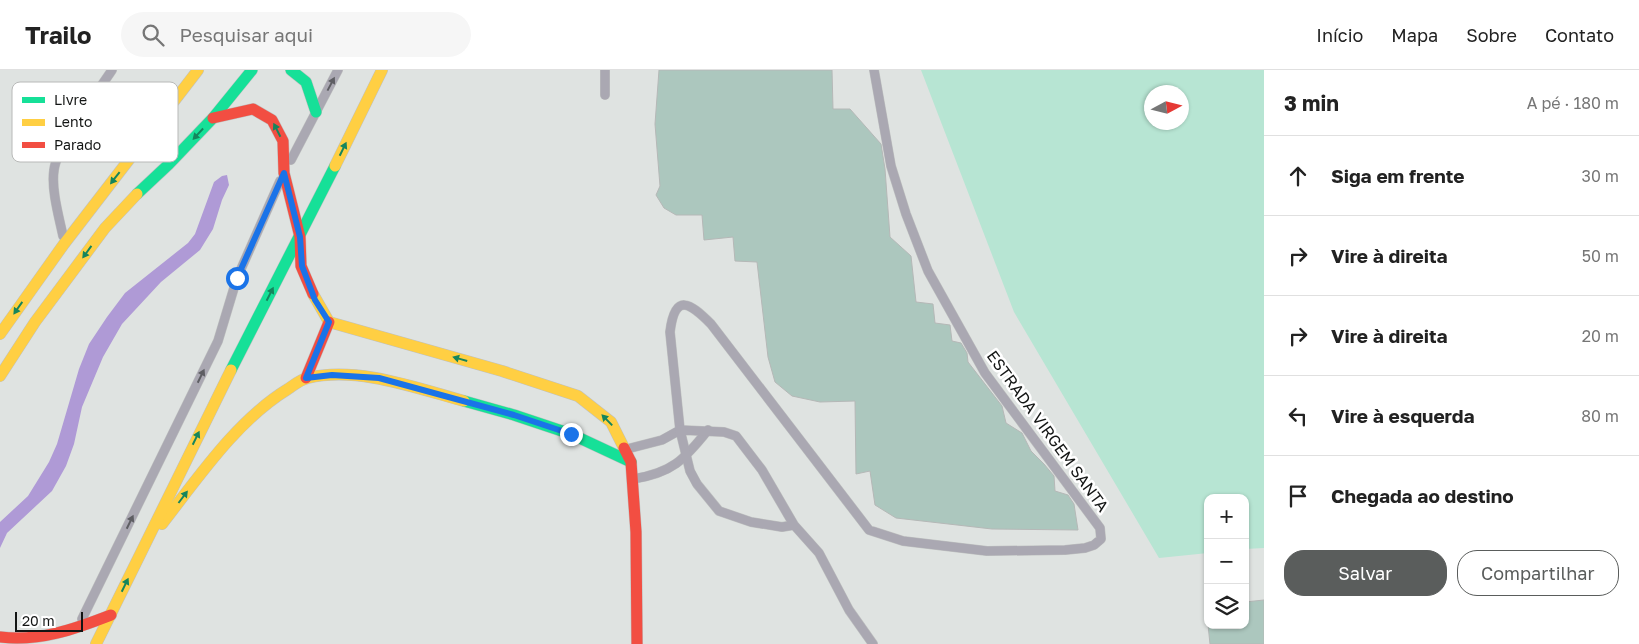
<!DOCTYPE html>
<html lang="pt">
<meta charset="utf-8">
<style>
body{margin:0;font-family:"Golos Text",sans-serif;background:#f6f6f6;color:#222}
.controls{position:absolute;right:15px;bottom:15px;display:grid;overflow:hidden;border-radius:10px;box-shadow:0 1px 4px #0004}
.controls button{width:45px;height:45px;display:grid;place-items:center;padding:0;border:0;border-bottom:1px solid #e0e0e0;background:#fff;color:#222;font:25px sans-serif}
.compass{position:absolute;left:1144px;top:15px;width:45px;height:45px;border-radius:50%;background:#fff;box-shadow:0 1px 4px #0004;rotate:83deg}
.scale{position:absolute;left:15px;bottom:12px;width:68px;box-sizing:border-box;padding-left:5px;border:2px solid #131514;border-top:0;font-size:14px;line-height:18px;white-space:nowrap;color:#131514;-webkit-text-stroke:4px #fff;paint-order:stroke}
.stop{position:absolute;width:15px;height:15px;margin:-11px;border:4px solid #1a73e8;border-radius:50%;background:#fff}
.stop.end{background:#1a73e8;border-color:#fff;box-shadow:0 1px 5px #0008}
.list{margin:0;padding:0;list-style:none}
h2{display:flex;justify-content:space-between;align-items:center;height:65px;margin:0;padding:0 20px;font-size:21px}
h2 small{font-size:16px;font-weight:400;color:#767676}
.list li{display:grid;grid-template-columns:32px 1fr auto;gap:15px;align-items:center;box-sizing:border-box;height:80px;padding:0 20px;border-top:1px solid #e0e0e0}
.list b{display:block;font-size:19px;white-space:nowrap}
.list em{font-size:16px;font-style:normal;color:#767676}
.actions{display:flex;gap:10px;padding:15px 20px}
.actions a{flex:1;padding:11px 0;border:1px solid #5a5d5c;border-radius:20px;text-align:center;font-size:18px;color:#5a5d5c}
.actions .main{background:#5a5d5c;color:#fff}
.icon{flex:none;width:28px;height:28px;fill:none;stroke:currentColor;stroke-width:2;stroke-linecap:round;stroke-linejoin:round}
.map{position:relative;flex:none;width:1264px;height:574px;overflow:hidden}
header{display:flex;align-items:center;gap:30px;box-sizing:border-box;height:70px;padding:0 25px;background:#fff;border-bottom:1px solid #e0e0e0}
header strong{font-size:24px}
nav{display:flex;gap:28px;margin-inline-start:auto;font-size:18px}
.search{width:350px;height:45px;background:#f6f6f6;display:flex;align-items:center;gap:12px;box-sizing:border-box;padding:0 18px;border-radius:28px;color:#767676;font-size:19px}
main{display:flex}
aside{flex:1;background:#fff}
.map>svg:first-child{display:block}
.green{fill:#b7e5d3;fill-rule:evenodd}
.water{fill:#af9ad6}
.building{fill:#acc7be;stroke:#b5b8b7}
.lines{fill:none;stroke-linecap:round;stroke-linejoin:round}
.lane-casing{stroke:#bfc1c0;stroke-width:10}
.fast-casing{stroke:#bfc1c0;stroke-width:12}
.slow-casing{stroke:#bfc1c0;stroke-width:12}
.jam-casing{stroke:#bfc1c0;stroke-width:12}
.lane{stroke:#aaa8b2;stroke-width:9}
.fast{stroke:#16e098;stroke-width:11}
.slow{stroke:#ffcf43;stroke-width:11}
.jam{stroke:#f24e42;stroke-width:11}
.oneway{fill:#5e5e63}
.oneway2{fill:#15855d}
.route{stroke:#1a73e8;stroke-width:6}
.labels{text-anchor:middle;stroke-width:5;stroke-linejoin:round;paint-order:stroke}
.street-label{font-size:16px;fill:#131514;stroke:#fff}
.key{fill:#fff;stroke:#b8b9b8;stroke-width:1}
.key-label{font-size:14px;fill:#131514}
</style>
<header>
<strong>Trailo</strong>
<div class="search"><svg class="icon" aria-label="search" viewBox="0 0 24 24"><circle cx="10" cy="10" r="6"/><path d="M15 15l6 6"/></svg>Pesquisar aqui</div>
<nav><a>Início</a><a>Mapa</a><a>Sobre</a><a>Contato</a></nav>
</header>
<main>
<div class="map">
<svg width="1264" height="574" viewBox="0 0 1264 574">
<rect width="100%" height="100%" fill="#dfe3e1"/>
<path class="green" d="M921,0H1264V478L1245,479V428H1208V483L1159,488L1014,242ZM1152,22H1182V52H1152Z"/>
<polygon class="water" points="227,105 229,115 222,130 213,159 200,180 161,212 122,254 103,287 82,337 74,374 66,396 52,421 7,463 0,478 0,452 28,426 49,392 57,374 79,299 89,274 107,247 125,223 188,173 195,164 214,112 222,106"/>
<g class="building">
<polygon points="659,0 832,0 833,39 850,39 881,74 885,99 890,167 911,186 916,232 933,234 935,253 950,255 952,271 961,273 967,283 968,292 1002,336 1006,353 1022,363 1031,381 1044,394 1054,406 1055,421 1068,425 1074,434 1078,460 992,459 896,448 875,435 870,401 856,404 855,331 820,332 792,326 775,312 768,287 757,192 735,191 733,167 704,170 702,145 676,145 664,138 656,125 660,116 655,54"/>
<polygon points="1264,530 1264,574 1210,574 1208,555 1245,555 1245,532"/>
</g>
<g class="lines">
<g class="lane-casing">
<g id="lane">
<polyline points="605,25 605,0"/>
<polyline points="291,90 338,0"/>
<path d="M63,166C59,147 51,119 54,100C57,75 97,23 112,0"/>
<path d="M627,379L662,370L680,360L670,262C675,222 690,233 711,254L869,460L903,471L987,481L1065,480L1085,478L1094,475L1101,469L1100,458L985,303L928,201L906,144L891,96L874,0"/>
<path d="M633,409C672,403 684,390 708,360"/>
<polyline points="794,455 762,400 736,366 724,362 680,360 690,401 697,414 719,441 751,452 782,457 794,455 819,483 849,540 873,574"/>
<polyline points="82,549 218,271 237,208 280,111"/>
</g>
</g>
<g class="fast-casing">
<g id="fast">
<polyline points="291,0 306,12 316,42"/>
<polyline points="137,124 169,94 213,48 252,0"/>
<polyline points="231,300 335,96"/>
<polyline points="464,331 514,345 571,364 631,392"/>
</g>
</g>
<g class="slow-casing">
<g id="slow">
<polyline points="335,96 382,0"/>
<polyline points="313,224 329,252 502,301 578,326 611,352 624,378"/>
<polyline points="0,264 64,174 198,0"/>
<polyline points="0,306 35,252 105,158 137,124"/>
<path d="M162,454C198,408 237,350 288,319C294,315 301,309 308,308C357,296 416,318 464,331"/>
<polyline points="96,574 231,300"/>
</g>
</g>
<g class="jam-casing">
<g id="jam">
<polyline points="213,48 253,39 272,50 283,71 284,103 300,167 301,196 313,224"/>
<polyline points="306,308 329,252"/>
<polyline points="624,378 631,392 636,462 637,574"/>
<path d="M0,567C39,572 75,559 111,545"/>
</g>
</g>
<use href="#lane" class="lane"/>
<use href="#fast" class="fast"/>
<use href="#slow" class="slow"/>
<use href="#jam" class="jam"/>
</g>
<defs><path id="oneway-solid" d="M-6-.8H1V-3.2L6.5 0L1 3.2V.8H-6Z" transform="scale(1.25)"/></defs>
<g class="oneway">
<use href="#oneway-solid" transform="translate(331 14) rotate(-62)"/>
<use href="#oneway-solid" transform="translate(201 306) rotate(-64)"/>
<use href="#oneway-solid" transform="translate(130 452) rotate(-64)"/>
</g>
<g class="oneway2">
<use href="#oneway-solid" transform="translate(277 60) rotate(-117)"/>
<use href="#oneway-solid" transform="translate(198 64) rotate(133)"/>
<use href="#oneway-solid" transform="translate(343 79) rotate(-64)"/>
<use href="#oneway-solid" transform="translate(115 108) rotate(128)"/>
<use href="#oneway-solid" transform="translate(87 182) rotate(126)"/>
<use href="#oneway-solid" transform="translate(270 224) rotate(-63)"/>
<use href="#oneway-solid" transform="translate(18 238) rotate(125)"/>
<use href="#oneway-solid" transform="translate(460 289) rotate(-164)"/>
<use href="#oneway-solid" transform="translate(607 350) rotate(-134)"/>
<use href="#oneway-solid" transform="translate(196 368) rotate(-64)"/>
<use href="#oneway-solid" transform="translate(183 427) rotate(-53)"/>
<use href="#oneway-solid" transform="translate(125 515) rotate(-64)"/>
</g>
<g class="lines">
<polyline class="route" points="237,208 284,103 300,167 302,196 315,230 329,252 306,308 332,305 379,308 514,345 571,364"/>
</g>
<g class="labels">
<g class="street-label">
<text transform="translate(1048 361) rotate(54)" y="6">ESTRADA VIRGEM SANTA</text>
</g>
</g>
<rect x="12" y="12" width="166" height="80" rx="8" class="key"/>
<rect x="22" y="27" width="23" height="6" fill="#16e098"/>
<rect x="22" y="49" width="23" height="7" fill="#ffcf43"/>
<rect x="22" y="72" width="23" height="6" fill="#f24e42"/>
<g class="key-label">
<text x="54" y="35">Livre</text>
<text x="54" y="57">Lento</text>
<text x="54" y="80">Parado</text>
</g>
</svg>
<div class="controls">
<button>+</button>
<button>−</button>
<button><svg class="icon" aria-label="layers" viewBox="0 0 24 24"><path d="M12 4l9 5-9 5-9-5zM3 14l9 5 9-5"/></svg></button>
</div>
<svg class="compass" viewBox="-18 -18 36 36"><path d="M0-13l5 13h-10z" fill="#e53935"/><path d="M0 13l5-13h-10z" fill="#767676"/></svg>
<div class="scale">20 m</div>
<div class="stop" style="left:237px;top:208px"></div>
<div class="stop end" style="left:571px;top:364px"></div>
</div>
<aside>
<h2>3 min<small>A pé · 180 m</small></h2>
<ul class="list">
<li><svg class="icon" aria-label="ahead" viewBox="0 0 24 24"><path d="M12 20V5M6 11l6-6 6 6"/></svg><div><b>Siga em frente</b></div><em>30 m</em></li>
<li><svg class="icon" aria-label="right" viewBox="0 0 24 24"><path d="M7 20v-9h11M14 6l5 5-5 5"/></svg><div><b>Vire à direita</b></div><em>50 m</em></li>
<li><svg class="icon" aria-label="right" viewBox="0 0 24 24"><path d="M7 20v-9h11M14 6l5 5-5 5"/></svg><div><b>Vire à direita</b></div><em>20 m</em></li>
<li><svg class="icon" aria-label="left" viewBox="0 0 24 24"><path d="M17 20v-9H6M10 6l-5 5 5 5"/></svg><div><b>Vire à esquerda</b></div><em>80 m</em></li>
<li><svg class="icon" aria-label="arrive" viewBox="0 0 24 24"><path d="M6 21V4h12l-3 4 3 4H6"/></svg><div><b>Chegada ao destino</b></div></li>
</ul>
<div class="actions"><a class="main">Salvar</a><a>Compartilhar</a></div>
</aside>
</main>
